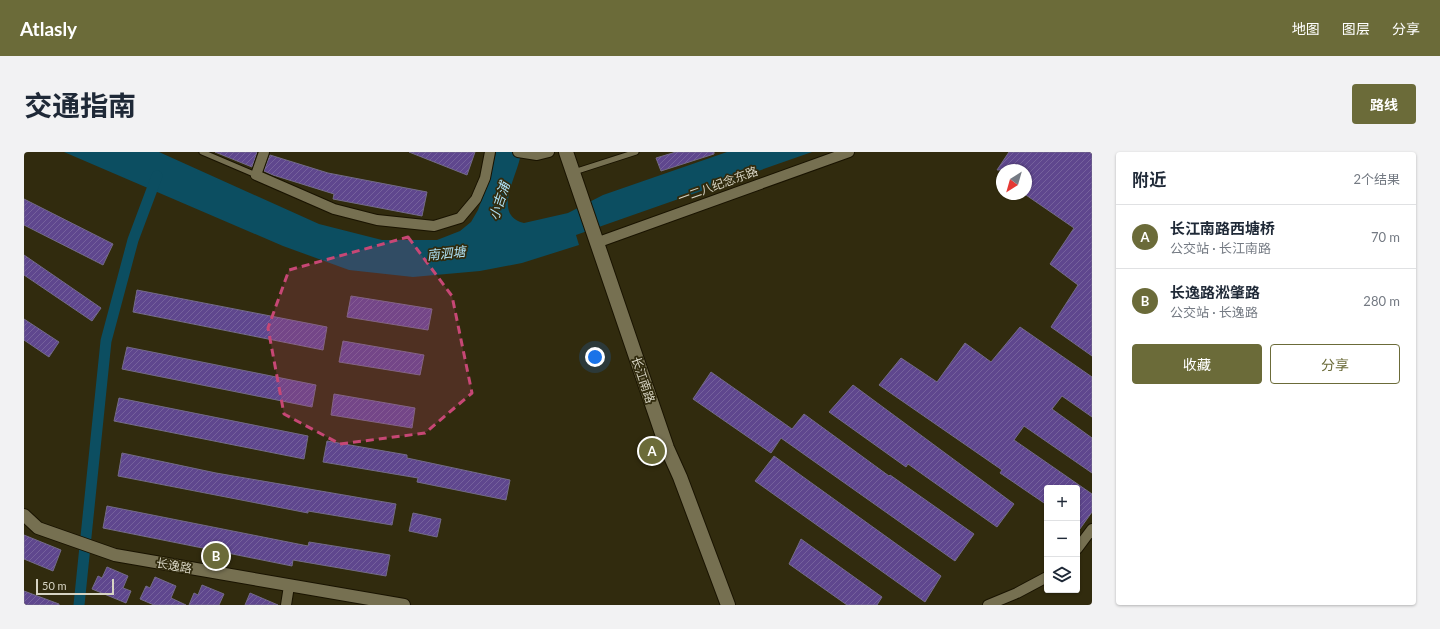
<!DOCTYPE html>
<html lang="zh">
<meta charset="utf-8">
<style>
body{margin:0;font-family:Lato,"Noto Sans SC",sans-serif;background:#f2f2f3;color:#1f2937}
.controls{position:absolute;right:12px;bottom:12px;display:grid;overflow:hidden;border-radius:4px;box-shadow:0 1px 3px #0004}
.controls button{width:36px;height:36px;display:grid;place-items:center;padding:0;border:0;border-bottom:1px solid #e0e1e3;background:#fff;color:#1f2937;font:20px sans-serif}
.compass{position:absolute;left:972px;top:12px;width:36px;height:36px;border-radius:50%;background:#fff;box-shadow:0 1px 3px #0004;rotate:217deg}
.scale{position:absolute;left:12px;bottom:10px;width:78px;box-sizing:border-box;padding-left:4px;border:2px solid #d7d4c3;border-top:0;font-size:11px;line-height:14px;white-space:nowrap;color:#d7d4c3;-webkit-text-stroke:3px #312b0e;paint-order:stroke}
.you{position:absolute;left:571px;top:205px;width:14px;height:14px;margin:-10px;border:3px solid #fff;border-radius:50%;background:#1a73e8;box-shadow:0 0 0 6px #1a73e833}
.badge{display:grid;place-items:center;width:26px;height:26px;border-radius:50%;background:#6b6b39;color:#fff;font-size:13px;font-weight:700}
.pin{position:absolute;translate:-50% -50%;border:2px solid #fff;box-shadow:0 1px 4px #0006}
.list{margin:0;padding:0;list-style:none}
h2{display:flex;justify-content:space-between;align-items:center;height:52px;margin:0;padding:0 16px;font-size:17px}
h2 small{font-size:13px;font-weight:400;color:#747a83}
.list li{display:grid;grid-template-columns:26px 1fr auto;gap:12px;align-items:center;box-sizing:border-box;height:64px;padding:0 16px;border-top:1px solid #e0e1e3}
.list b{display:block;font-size:15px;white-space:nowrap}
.list p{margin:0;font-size:13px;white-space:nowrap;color:#747a83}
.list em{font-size:13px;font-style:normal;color:#747a83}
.actions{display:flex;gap:8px;padding:12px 16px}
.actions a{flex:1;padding:9px 0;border:1px solid #6b6b39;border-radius:4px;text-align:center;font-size:14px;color:#6b6b39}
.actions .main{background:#6b6b39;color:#fff}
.icon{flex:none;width:22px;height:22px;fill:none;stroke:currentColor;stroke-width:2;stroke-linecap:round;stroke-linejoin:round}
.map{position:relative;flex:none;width:1068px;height:453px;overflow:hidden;border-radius:4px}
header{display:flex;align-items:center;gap:24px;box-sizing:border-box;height:56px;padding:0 20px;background:#6b6b39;color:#fff}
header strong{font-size:19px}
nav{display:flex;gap:22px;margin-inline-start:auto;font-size:14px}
.intro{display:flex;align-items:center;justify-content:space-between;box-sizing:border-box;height:96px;padding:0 24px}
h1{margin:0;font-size:28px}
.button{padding:10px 18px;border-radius:4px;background:#6b6b39;color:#fff;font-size:14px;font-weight:700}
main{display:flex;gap:24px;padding:0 24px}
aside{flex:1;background:#fff;border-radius:4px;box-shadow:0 1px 3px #0004}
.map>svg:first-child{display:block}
.water{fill:#0c4e61}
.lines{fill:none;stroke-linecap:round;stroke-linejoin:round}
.canal{stroke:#0c4e61;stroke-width:11}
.building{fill:url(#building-hatch);stroke:#736b88}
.service-casing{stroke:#191300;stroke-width:7}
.minor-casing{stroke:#191300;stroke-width:12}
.tertiary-casing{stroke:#191300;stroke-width:14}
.secondary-casing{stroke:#191300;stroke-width:16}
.service{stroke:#767051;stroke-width:5}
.minor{stroke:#767051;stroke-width:10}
.tertiary{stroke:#767051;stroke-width:12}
.secondary{stroke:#767051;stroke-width:14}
.marked{fill:#c74775;fill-opacity:0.2;stroke:#c74775;stroke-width:3;stroke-dasharray:8 5;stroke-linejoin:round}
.labels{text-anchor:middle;stroke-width:3.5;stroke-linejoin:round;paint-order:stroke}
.street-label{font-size:12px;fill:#d7d4c3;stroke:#312b0e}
.water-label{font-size:13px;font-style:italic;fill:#afe1f4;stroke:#312b0e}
</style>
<header>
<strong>Atlasly</strong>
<nav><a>地图</a><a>图层</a><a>分享</a></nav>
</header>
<div class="intro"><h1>交通指南</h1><a class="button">路线</a></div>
<main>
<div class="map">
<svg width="1068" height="453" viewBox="0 0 1068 453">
<defs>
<pattern id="building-hatch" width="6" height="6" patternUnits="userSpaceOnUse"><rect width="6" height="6" fill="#5f478e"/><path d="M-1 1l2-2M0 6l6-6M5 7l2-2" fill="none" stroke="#75619c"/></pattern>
</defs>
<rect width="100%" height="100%" fill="#312b0e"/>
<path class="water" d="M40,0H135L295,72L358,88H413L436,79L447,70L454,58L466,26L472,0H497C496,20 466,63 500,71L544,61L579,43L703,0H788L552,83L555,93L498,111L456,119L389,125L325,118L259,94Z"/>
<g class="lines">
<polyline class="canal" points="55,453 82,189 109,88 133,24"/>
</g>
<g class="building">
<polygon points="191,0 233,0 228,15"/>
<polygon points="385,0 451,0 443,23"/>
<polygon points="652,0 690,0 690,2 637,19 632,6"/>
<polygon points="985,0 1068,0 1068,204 1027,175 1054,133 1026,112 1050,76 1002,43 1002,18 973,18"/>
<polygon points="246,3 304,21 403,40 398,64 309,47 310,42 249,23 240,19"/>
<polygon points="0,47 89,92 79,113 0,73"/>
<polygon points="0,103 77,156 68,169 0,123"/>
<polygon points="113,138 303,175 299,198 109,160"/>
<polygon points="327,144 408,157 404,178 323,165"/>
<polygon points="0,167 35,190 25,205 0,188"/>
<polygon points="996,175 1068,225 1068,265 1038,244 1028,257 1068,286 1068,321 1000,274 990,288 1068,342 1068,360 1053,381 1053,336 1023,336 1023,353 976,321 978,318 855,233 877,206 913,230 941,191 967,210"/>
<polygon points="319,189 400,203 396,223 315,210"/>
<polygon points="103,195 292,233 288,255 98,217"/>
<polygon points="687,220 768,277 780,262 865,324 866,323 950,382 931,409 757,286 747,301 669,247"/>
<polygon points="829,233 990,352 973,375 884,312 882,315 805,260"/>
<polygon points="310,242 391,256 388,276 307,263"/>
<polygon points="95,246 284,284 280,307 90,269"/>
<polygon points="303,289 383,303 383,306 486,328 482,348 393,330 394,326 299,310"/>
<polygon points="98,301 192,321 372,352 368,373 284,359 284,361 94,324"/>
<polygon points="750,304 917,424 901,450 731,329"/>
<polygon points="83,354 284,394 285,390 366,403 362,424 269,408 268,414 79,376"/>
<polygon points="389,361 417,367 413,385 385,379"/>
<polygon points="0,383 37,398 29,419 0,407"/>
<polygon points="777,387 858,445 853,453 823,453 765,412"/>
<polygon points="83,415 104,424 99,436 107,439 102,451 68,437 74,424 78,426"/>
<polygon points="131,425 152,434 147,446 162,453 130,453 116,447 122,434 126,436"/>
<polygon points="178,433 200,442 195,453 165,453 170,441 174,443"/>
<polygon points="0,439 35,452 35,453 0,453"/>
<polygon points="226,441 254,453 221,453"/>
</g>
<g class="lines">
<g class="service-casing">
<g id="service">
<polyline points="178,0 232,23"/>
<polyline points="550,20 612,0"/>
</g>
</g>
<g class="minor-casing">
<g id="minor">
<polyline points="240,0 232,23 310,57 353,68 410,74 436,66 452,47 461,26 466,0"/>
<polyline points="494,0 513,3 525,0"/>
<polyline points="572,91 825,0"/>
<polyline points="1053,397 1068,377"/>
<polyline points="262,453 265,434"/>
<polyline points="964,453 993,441 1023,425"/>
</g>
</g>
<g class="tertiary-casing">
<polyline id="tertiary" points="0,363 14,376 91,403 380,453"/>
</g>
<g class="secondary-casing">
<polyline id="secondary" points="542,0 643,296 656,325 704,453"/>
</g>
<use href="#service" class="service"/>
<use href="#minor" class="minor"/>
<use href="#tertiary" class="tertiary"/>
<use href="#secondary" class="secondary"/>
</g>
<path class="marked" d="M384,85L428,144L448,241L401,281L316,292L260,262L244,176L265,118Z"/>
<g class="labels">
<g class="street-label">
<text transform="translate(694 33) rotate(-20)" y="4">一二八纪念东路</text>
<text transform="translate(619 228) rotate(71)" y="4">长江南路</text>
<text transform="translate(150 414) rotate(10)" y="4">长逸路</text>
</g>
<g class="water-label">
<text transform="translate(475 49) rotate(-72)" y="5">小吉浦</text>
<text transform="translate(422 101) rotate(-6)" y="5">南泗塘</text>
</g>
</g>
</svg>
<div class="controls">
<button>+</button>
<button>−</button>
<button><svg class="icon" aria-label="layers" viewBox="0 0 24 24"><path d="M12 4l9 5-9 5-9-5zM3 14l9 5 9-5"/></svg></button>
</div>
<svg class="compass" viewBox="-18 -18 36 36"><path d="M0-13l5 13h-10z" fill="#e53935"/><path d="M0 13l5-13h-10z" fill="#747a83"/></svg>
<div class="scale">50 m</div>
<div class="you"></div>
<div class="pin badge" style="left:628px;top:299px">A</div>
<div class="pin badge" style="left:192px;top:404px">B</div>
</div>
<aside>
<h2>附近<small>2个结果</small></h2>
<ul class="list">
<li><span class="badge">A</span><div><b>长江南路西塘桥</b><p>公交站 · 长江南路</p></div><em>70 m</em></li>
<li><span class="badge">B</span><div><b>长逸路淞肇路</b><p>公交站 · 长逸路</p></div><em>280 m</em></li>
</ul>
<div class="actions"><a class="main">收藏</a><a>分享</a></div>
</aside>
</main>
